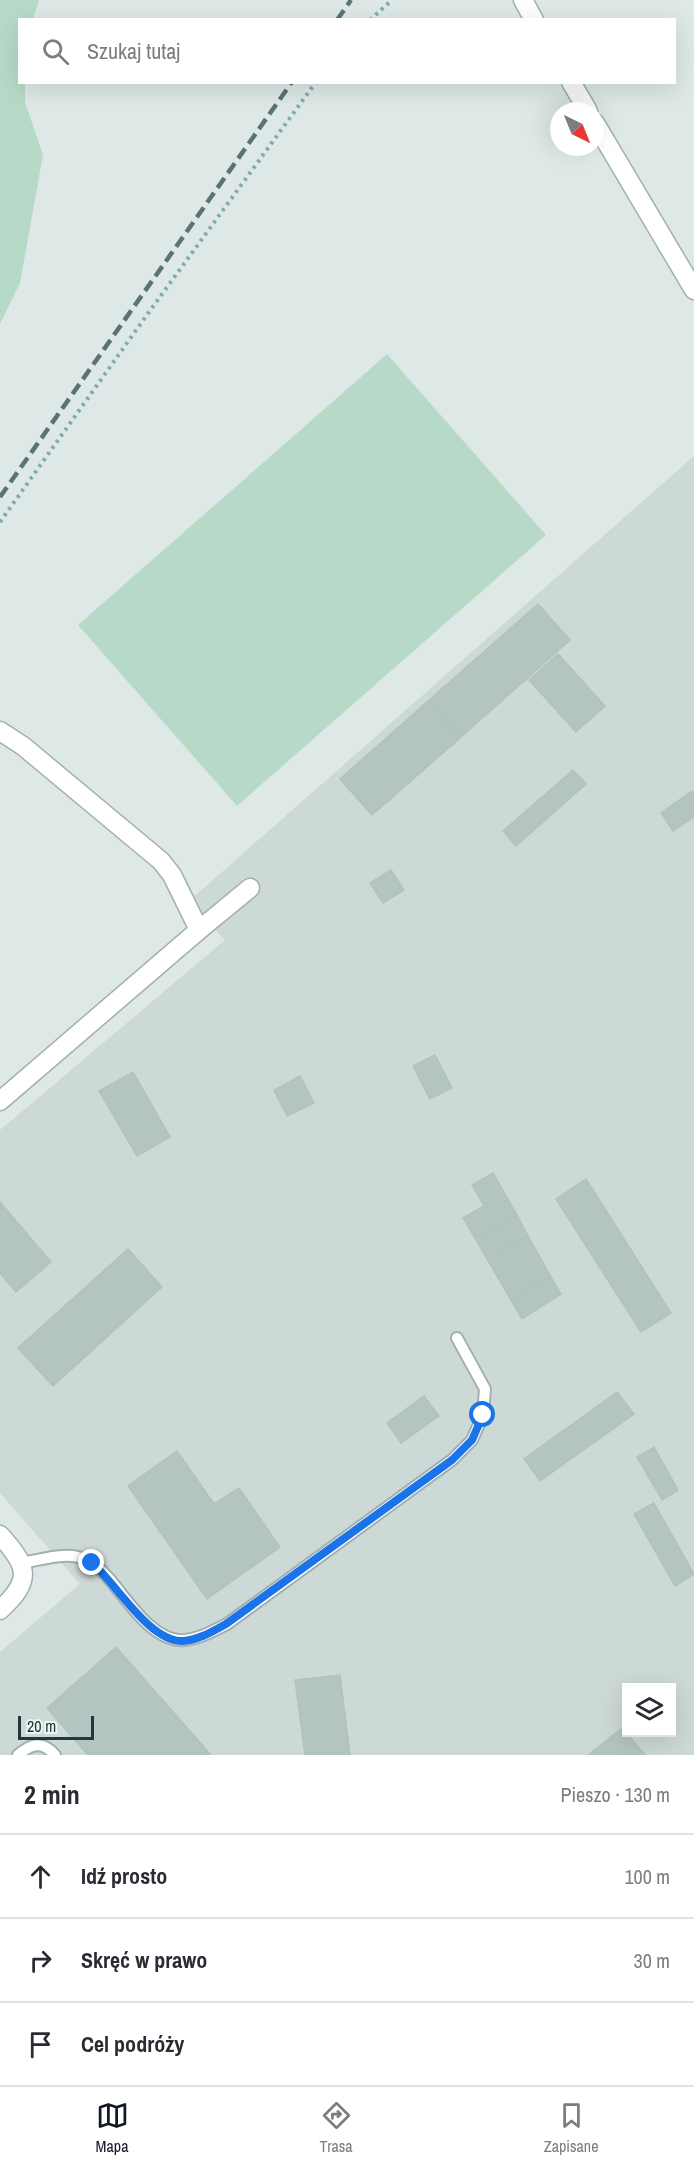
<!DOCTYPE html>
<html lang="pl">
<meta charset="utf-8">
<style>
body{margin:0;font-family:"Archivo Narrow",sans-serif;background:#f7f7f7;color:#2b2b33}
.controls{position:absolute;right:18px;bottom:18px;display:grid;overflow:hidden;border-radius:0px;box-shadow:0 6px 24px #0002}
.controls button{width:54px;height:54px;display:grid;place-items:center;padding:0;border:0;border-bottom:2px solid #e1e1e2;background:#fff;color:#2b2b33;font:30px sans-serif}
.compass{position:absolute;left:550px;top:102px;width:54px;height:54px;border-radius:50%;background:#fff;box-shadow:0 6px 24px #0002;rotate:137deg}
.scale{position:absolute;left:18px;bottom:15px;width:76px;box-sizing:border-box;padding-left:6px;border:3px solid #203837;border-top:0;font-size:16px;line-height:21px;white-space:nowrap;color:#203837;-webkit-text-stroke:4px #eef6f4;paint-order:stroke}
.stop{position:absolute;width:18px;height:18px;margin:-14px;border:4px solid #1a73e8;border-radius:50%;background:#fff}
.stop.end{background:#1a73e8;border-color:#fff;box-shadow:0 2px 6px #0008}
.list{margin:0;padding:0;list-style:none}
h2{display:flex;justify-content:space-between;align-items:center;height:78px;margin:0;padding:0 24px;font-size:26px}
h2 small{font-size:20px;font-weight:400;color:#7c7c81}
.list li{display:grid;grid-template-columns:39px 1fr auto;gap:18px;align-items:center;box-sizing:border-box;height:84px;padding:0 24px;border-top:2px solid #e1e1e2}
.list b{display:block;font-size:22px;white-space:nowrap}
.list em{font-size:20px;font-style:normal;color:#7c7c81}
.icon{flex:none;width:33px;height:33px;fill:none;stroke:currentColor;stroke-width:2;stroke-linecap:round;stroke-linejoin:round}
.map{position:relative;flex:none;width:694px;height:1755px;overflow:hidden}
.search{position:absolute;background:#fff;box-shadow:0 6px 24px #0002;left:18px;right:18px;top:18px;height:66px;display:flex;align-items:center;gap:15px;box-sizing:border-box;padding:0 21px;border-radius:0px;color:#7c7c81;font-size:22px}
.sheet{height:330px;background:#fff}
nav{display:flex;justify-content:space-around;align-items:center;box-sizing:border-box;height:84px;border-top:2px solid #e1e1e2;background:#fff;font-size:16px;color:#7c7c81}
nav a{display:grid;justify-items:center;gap:3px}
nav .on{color:#111827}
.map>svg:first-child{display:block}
.built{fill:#cdd9d6;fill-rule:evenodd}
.green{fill:#b7dac8}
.building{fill:#b4c4c0;stroke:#b1c3bf;stroke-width:1.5}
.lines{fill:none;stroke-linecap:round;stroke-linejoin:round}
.service-casing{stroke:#a1b0af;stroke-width:14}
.minor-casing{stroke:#a1b0af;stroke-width:21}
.path{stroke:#80aca8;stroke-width:4;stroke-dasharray:3 4.5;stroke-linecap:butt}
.service{stroke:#fff;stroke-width:10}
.minor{stroke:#fff;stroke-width:18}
.rail{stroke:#5a7473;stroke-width:4.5;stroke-dasharray:12 6;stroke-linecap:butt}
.route{stroke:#1a73e8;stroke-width:8}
</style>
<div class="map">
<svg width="694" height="1755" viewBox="0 0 694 1755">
<rect width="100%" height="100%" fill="#dee9e7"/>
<path class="built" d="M694,456V1755H0V1652L80,1584L0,1493V1130L225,940L189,901ZM626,1688H672V1732H626Z"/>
<g class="green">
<polygon points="0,0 39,0 33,19 20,20 20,82 25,83 25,102 43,155 20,283 0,324"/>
<polygon points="387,354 546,535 237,806 78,625"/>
</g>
<g class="building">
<polygon points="538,604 570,640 460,738 428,701"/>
<polygon points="558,654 605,706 576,732 529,680"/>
<polygon points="428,701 460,738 372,815 340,779"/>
<polygon points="573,770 586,784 516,846 503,831"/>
<polygon points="692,791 694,794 694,817 673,831 661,813"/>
<polygon points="391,870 404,890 383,903 370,883"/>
<polygon points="435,1055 452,1088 430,1099 413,1066"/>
<polygon points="133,1072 170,1137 137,1156 99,1091"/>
<polygon points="300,1076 314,1103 287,1116 274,1090"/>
<polygon points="493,1173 517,1215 475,1238 463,1218 484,1206 472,1185"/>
<polygon points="586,1179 671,1313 641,1332 556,1199"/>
<polygon points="0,1202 51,1262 16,1292 0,1273"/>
<polygon points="517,1215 528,1236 487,1259 475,1238"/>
<polygon points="528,1236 551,1277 511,1300 487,1259"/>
<polygon points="128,1249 162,1287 53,1386 18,1348"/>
<polygon points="551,1277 561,1294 522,1319 511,1300"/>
<polygon points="617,1392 634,1414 540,1481 524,1459"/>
<polygon points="424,1396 439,1416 401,1443 387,1423"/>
<polygon points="654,1447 678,1490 662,1500 637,1457"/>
<polygon points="177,1451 214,1504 239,1488 280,1547 207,1599 128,1486"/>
<polygon points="654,1503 694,1574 675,1586 634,1514"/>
<polygon points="116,1647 211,1755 88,1755 47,1708"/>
<polygon points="340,1675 350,1755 305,1755 295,1680"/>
<polygon points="622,1728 645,1755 588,1755"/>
</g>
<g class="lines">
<g class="service-casing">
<g id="service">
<path d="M22,1563C39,1560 61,1553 78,1557C91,1560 102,1570 111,1581C128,1601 154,1643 184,1640C199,1639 213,1631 227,1624L452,1460L472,1440L483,1415L485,1389L457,1338"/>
<path d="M18,1755C32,1743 43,1741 55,1755"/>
</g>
</g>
<g class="minor-casing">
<g id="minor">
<polyline points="523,0 534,20"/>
<polyline points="571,82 588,111"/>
<polyline points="595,123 694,290"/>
<polyline points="0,731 23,746 161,861 172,875 199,930"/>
<polyline points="0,1101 199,930 250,888"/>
<path d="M0,1535C28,1566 33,1580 0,1610"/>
</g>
</g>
<g class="path">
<polyline points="370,20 392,0"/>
<polyline points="0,522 149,312 316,82"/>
</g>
<use href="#service" class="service"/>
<use href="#minor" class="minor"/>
<g class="rail">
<polyline points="337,20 351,0"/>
<polyline points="0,497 292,82"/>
</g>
</g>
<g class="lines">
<path class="route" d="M92,1563C116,1583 149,1642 183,1641C199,1640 213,1631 226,1624L452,1460L472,1440L483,1415"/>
</g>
</svg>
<div class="controls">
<button><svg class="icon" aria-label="layers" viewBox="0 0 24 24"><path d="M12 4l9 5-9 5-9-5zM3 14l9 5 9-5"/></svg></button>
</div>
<svg class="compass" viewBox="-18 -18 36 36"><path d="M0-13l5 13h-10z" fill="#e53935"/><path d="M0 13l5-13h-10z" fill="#7c7c81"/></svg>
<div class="scale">20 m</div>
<div class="stop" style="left:483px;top:1415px"></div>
<div class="stop end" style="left:92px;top:1563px"></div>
<div class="search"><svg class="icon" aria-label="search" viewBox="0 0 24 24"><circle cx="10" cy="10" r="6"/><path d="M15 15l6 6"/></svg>Szukaj tutaj</div>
</div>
<section class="sheet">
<h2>2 min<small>Pieszo · 130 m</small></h2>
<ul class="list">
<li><svg class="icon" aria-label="ahead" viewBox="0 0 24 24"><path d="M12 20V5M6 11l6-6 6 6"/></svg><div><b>Idź prosto</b></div><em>100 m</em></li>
<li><svg class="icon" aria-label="right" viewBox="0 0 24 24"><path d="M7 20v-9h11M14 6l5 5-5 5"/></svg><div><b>Skręć w prawo</b></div><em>30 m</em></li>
<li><svg class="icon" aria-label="arrive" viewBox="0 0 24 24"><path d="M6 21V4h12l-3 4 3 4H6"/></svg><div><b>Cel podróży</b></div></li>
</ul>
</section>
<nav>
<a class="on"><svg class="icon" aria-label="map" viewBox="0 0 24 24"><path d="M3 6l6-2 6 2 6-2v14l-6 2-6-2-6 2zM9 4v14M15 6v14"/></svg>Mapa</a>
<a><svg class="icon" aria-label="directions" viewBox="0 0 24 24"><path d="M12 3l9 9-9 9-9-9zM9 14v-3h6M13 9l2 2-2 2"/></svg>Trasa</a>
<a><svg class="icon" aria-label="saved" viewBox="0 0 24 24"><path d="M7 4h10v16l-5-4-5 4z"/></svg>Zapisane</a>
</nav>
